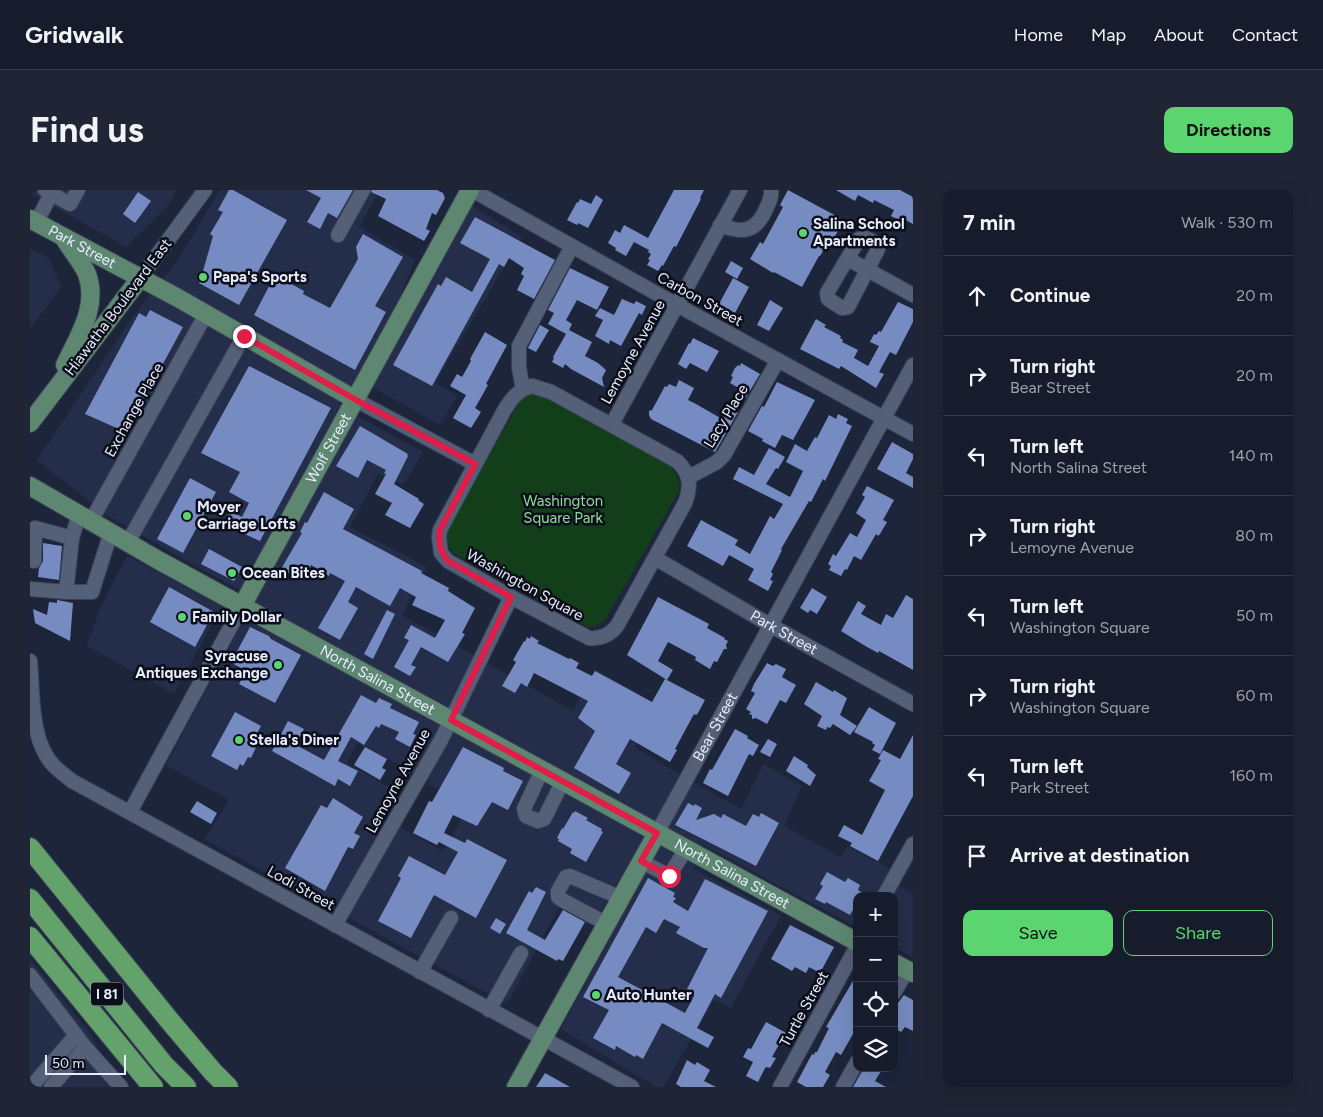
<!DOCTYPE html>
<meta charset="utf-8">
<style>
body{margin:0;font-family:Figtree,sans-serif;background:#1f2534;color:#f1f3f6}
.controls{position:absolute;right:15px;bottom:15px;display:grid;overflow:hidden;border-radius:10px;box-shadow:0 5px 20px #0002}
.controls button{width:45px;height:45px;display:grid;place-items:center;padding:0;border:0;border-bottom:1px solid #353a48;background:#161c2c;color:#f1f3f6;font:25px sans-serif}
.scale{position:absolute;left:15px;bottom:12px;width:81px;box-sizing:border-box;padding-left:5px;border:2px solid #e7edfd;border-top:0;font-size:14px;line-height:18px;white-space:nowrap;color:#e7edfd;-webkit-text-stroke:4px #0b0e18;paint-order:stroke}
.stop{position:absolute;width:15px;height:15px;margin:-11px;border:4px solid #e11d48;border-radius:50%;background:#fff}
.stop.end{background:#e11d48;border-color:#fff;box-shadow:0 1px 5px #0008}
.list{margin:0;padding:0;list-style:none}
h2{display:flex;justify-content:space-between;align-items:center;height:65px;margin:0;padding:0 20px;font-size:21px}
h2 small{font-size:16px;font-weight:400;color:#9ea1a9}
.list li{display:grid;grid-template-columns:32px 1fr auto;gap:15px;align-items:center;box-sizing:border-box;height:80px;padding:0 20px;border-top:1px solid #353a48}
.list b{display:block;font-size:19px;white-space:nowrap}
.list p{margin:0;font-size:16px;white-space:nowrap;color:#9ea1a9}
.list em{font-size:16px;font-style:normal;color:#9ea1a9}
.actions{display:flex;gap:10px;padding:15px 20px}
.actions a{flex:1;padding:11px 0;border:1px solid #5ad56f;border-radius:10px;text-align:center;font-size:18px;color:#5ad56f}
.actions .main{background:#5ad56f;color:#111}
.icon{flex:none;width:28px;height:28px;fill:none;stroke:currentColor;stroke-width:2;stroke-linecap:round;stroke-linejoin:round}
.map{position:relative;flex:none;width:883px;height:897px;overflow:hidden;border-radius:10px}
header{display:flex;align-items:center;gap:30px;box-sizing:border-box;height:70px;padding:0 25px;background:#161c2c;border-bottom:1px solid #353a48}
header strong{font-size:24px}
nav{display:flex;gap:28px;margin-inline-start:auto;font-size:18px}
.intro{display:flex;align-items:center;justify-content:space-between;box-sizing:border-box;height:120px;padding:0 30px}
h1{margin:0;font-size:35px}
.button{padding:12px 22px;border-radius:10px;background:#5ad56f;color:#111;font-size:18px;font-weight:700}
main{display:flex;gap:30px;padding:0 30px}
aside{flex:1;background:#161c2c;border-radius:10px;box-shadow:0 5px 20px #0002}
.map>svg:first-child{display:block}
.built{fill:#242e4a;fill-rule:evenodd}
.green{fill:#133e1a}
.building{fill:#768bc1;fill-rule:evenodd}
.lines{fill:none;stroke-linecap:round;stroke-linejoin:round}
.minor-casing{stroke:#3d4356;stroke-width:16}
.major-casing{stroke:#3d4356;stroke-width:20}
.highway-casing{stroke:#3d4356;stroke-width:22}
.minor{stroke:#545f78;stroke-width:14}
.major{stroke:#5d8770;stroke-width:18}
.highway{stroke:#63a26a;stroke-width:20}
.route{stroke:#e11d48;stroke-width:6}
.poi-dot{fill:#5ad56f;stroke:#0b0e18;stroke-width:2}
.labels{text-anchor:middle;stroke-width:5;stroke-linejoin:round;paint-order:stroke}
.shield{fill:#0b0e18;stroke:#a5aab8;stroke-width:1}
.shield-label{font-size:14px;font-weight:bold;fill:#e7edfd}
.poi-label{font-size:15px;font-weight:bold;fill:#e7edfd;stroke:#0b0e18;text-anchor:start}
.street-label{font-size:15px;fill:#e7edfd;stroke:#0b0e18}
.park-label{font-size:15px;fill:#92da99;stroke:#0b0e18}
</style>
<header>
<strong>Gridwalk</strong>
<nav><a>Home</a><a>Map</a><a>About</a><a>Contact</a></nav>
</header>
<div class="intro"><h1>Find us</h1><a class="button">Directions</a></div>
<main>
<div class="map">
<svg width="883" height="897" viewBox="0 0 883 897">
<rect width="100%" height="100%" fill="#1d253b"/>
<g class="built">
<polygon points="0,0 147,0 136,18 96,57 0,3"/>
<path d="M190,0H350L329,37L385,70L334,193L308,213L327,226L393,262L373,295L348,284L320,337L397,377L372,425L543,521L565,479L628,515L605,557L640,579L711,619L733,574L772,596L754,636L810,667L817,656L874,686L868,695L883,703V767L864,757V706H827V737L673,655L664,679L751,725L701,818L684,810L633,897H626L531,839L602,708L587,693L564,733L531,714L477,814L174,649L199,610L136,575L225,409L78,326L7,270L104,125L149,68ZM327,553L399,590L398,594L440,615L413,661L353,627L366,601L317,573Z"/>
<polygon points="441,15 492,47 405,193 428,206 410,235 340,196"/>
<polygon points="0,58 19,68 31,97 0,139"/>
<polygon points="97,366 192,416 144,504 57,456 69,421"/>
<polygon points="0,769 62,845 79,889 86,897 0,897"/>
</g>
<path class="green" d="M504,203L516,207L642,276L649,290V301L575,430L566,436L558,437L422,362C416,351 415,345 419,334L492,208Z"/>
<g class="building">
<polygon points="199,0 203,0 257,30 209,115 169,93 175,83 173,81 183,46 180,44 193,22 188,20"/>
<polygon points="276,0 323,0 307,28 298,23 290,39 277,32 291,8"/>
<polygon points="342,0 407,0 413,3 415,8 406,25 402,23 396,39 400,41 394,51 348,26 356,9 341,2"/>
<polygon points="644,0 674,0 670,8 671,9 646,57 644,56 633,76 632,75 628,81 617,75 620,70 618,69 621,64 618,62 619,60 604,52 596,66 585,60 586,58 578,53 585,40 590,43 594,35 618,48"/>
<polygon points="758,0 810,28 811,35 801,54 798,53 790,66 789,66 772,97 744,82 743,83 720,69 730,52 733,54 753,17 750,15"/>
<polygon points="806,0 870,0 883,7 883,34 872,28 871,31 861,26 864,20 844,10 843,13 828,5 825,11"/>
<polygon points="108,2 121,11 105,33 93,24"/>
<polygon points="566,5 573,10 558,38 548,33 547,35 537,30 547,12 548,13 550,9 561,14"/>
<polygon points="445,27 525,70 504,109 487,100 494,86 491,84 494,78 479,68 474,77 469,74 402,196 363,175 408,94 411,96 416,87 442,102 460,69 430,53"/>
<polygon points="333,44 373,67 345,116 356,122 325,180 224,125 245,85 274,101 273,104 300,118 328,69 326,57"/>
<polygon points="701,71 713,78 707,89 695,82"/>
<polygon points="540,78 579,97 567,120 547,110 536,130 542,134 539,140 562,152 555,166 568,173 576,180 572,188 574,197 541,179 535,174 533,178 522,172 524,168 523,167 536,144 518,134 524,123 518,120"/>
<polygon points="703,88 719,97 705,123 689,114"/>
<polygon points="592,109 604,114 606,111 616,116 612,125 609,123 591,156 580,150 579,154 565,146 573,130 565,126 570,118 584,125"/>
<polygon points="740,110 753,118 739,141 727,135"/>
<polygon points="868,112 883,119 883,132 866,165 860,162 849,182 854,184 846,198 811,176 809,179 770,159 786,129 796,135 794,137 811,146 810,148 813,150 812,152 828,160 824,168 838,176 849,156 840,152 844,144 846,145 849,141 851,142"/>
<polygon points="120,120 153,137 103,229 98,226 91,240 55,224 109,123 116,127"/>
<polygon points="510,135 519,140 506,162 498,158"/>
<polygon points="455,142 477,155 456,194 458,195 445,218 451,222 441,238 423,228 436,205 420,196 427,184 432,187 441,171 440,169"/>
<polygon points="663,148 689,161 677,182 660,173 656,179 648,174 659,153 660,154"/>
<polygon points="711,173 730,184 714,211 710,209 714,201 700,193 703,187 701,186 705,178 708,175 710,176"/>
<polygon points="219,176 301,218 230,351 193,334 200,321 212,327 219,313 199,302 210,282 171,263"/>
<polygon points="649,190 664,198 658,210 666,214 692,229 699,217 708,222 685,262 621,229 619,225 619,221 622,220 635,196 637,197 639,194 646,197"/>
<polygon points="747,192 785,210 763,250 752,245 745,258 732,251 733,249 718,241 732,216 734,217"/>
<polygon points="808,224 818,229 816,233 822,236 795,291 793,289 781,312 779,311 751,359 752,360 741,382 743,384 740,390 743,391 738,401 718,390 724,379 699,365 693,376 657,356 671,330 708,350 705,355 720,364 740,326 744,329 753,314 703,289 709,277 724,285 739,258 755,267 748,279 746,278 736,294 760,307 773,281 756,272 765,254 777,261 785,247 787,248 799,225 806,229"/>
<polygon points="330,236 378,264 377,265 378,266 364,294 389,309 388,310 394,314 380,338 355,325 362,313 345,304 356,284 354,283 356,280 337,270 328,288 306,276"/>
<polygon points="862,252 883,264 883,269 876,283 883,287 883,298 847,279"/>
<polygon points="160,288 186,302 153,363 127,349"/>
<polygon points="837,296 864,310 853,330 857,332 850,344 848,346 846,344 831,370 824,366 817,380 815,379 811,386 799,380 801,376 798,374 803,364 806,366 820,343 827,347 836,330 826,323 835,307 832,305"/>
<polygon points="294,302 324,319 313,339 392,381 391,383 419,398 418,401 445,418 432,443 435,444 418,472 391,457 381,475 386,477 380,486 364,477 379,450 374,448 381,435 405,448 415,430 382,415 386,407 370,398 360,416 326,397 318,412 328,418 310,450 288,438 315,391 300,383 299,386 281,375 272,391 251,379 272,343 270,342 275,332 277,333"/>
<polygon points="13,353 32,356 29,390 8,387 9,378 13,371"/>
<polygon points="179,359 212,377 204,391 171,374"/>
<polygon points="139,397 184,422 165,457 120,432"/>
<polygon points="782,398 797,407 787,424 780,420 778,423 770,418"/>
<polygon points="876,405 883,409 883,480 849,461 848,463 837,457 811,441 828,411 836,416 831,424 851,435 856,424 863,428"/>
<polygon points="628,407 679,434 677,438 695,448 694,449 698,451 696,455 697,459 694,459 687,472 684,471 680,479 665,470 666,467 638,452 628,471 643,480 637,490 597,465"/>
<polygon points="27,410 43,413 40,451 5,433 3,419 17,425 19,412 27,413"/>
<polygon points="357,420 365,424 343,469 334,464"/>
<polygon points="220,437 239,446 241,449 271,465 245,513 209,494 216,481 195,469 204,467"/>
<polygon points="501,446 509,451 507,453 539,469 540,468 549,473 546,478 562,486 565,481 622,512 635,489 675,510 668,523 666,525 664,524 645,559 647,560 640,572 600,549 586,574 601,583 589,604 544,578 565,541 548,528 558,511 504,483 497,497 491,493 485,503 472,496 486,472 483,470 494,451 495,452 497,447 500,449"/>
<polygon points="737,473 743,476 746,474 756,479 752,487 766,495 756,513 750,510 737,534 726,528 722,529 722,525 719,524 721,522 716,519 725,503 721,501 724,494"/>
<polygon points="786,492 803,502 804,500 817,508 810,525 827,536 820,545 803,534 800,538 797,537 796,540 787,536 792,526 774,514"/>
<polygon points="331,505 346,513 349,508 362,514 360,518 389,532 383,544 386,545 380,557 365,549 369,542 351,534 349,538 346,536 334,555 321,547 308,571 328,581 320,596 308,589 305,596 242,561 258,531 274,539 266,555 294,570"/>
<polygon points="839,517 866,533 850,564 842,560 845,555 842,553 843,552 824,542"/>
<polygon points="205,522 231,536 226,545 229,547 225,554 227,555 221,568 218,567 213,576 210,574 207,580 181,566"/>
<polygon points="705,539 718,546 717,548 729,555 723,566 719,564 698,606 673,593 680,579 682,580"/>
<polygon points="883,545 883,606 848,671 820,656 822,653 808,646 814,635 832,645 855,600 839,591 851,570 848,569 853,560 870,569"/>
<polygon points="738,549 747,554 740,567 730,562"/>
<polygon points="335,557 357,569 352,578 356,580 350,590 324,575"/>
<polygon points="433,557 474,578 473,581 493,591 478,620 462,612 447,636 423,625 414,643 435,653 437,649 477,670 446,728 404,705 381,748 348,731 371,688 368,686 379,666 415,685 428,662 409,652 407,655 383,643 399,611 402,612"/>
<polygon points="764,566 778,575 777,577 786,585 780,596 756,581"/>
<polygon points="303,608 333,627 324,643 330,646 323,659 318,657 295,701 255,678 291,615 297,618"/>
<polygon points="167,611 187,623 181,634 160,622"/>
<polygon points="658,613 664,616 665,614 672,618 666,630 684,624 691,628 693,624 716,636 723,624 729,627 731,623 749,633 726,676 645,635"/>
<polygon points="545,621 558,628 556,630 572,639 571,641 573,642 556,672 540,663 542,659 528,651 529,649 527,648 532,638 533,639 543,622 544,623"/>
<polygon points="797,682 815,692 818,688 830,695 828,700 838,706 827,706 827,713 820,725 796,712 795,714 785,709 793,696 790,694"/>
<path d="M618,688L645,703L643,707L646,708L643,712L658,721L675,689L738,721L691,808L685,804L667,838L684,847L678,858L632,833L613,869L606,865L605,867L586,856L585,860L563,848L579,820L553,807ZM634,729L650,737L646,743L674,758H678L656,801L664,806L655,823L588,787L616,737L626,743Z"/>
<polygon points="506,697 516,702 497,740 515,750 533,720 555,732 533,771 528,769 527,771 476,743 499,701 502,703"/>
<polygon points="466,728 476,734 470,744 460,738"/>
<polygon points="760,735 804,757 790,783 779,777 776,783 765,777 762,781 741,769"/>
<polygon points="827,784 827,837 811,865 806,862 795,882 800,885 793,897 776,897 767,892 782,864 784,865 785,862 787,862 799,838 796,837"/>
<polygon points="874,805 883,810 883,841 875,837 871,842 864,838 864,818"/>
<polygon points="736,832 758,844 753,853 751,851 742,867 746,868 740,878 737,877 735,878 728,892 716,886 723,872 713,867 718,858 721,859"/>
<polygon points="657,870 665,875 667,872 680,880 674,891 686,897 651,897 646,894"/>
<polygon points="834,878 853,878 845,891 856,897 823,897"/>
<polygon points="515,883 524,888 540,897 506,897"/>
</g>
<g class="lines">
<g class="minor-casing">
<g id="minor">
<polyline points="15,0 40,14 48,0"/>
<polyline points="442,0 647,115 883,244"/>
<polyline points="6,33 21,4"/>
<path d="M690,35C713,44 726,42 736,19C739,12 742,8 741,0"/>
<polyline points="308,45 333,0"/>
<polygon points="836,48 848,54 848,59 818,117 812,118 798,109 797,103 829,49"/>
<polyline points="818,69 883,105"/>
<polyline points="111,87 175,0"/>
<path d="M502,196L521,202L647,271C661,284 661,297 655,313L587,436C580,445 571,449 559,448L481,407L418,371L411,363L409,347L410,340L475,219C483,207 488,200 502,196Z"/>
<polyline points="493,199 489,178 489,156 542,56"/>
<polyline points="326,210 445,274"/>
<polyline points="582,234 710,0"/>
<polyline points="659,287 687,272 694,265 748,170"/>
<polyline points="61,331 176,124"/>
<polyline points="98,352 214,146"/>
<path id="s1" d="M625,368L740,435L883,514"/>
<polyline points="4,371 5,338 42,348"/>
<polyline points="0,399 36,402 42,348 49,324"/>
<polyline points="36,402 62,402 81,342"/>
<path d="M0,471C3,504 0,551 24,576C29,581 36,586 42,591L602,897"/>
<polyline points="512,580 494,619 496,626 508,631 514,629 533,591"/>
<polyline points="100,622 212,416"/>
<path id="s2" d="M627,643L883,175"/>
<polyline points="611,671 639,686 656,659"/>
<polyline points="854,706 883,654"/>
<polyline points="577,734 532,710 528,707 528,701 536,687 540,686 591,708"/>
<polyline points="305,735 411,550 481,407"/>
<polyline points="390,782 421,728"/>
<polyline points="0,785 55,857 91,897"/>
<polyline points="864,803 877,780"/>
<polyline points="459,820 491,763"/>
<polyline points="1,897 46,845"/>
<polyline points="21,897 55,857"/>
<polyline points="750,897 827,756"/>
<polyline points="813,897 827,872"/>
</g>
</g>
<g class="major-casing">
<g id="major">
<path id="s3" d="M0,29L148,108L326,210"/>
<path d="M34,48C41,60 52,72 57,84C69,116 48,147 35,175"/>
<polyline points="0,233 111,87"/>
<path id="s4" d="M0,296L128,370L827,752"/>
<path id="s5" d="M212,416L440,0"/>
<polyline points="864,773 883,783"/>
<polyline points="486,897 627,643"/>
</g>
</g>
<g class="highway-casing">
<g id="highway">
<polyline points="0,658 139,830 183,882 198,897"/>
<polyline points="0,709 134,875 156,897"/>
<polyline points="0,747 123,897"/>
</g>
</g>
<use href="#minor" class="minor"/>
<use href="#major" class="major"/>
<use href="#highway" class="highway"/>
</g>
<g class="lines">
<path class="route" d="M214,146L326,210L445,274L410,340C408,352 410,362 418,371L481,407L421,530L627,643L611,671L639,686"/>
</g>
<g class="poi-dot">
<circle cx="773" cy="43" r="5"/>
<circle cx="173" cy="87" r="5"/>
<circle cx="157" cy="326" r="5"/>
<circle cx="202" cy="383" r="5"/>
<circle cx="152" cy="427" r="5"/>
<circle cx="248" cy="475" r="5"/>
<circle cx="209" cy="550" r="5"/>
<circle cx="566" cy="805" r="5"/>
</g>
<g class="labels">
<rect class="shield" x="61" y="792.5" width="32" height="23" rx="4"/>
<g class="shield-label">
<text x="77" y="809">I 81</text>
</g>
<g class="poi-label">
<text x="783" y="39">Salina School<tspan x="783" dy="17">Apartments</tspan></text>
<text x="183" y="92">Papa's Sports</text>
<text x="167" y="322">Moyer<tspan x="167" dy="17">Carriage Lofts</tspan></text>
<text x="212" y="388">Ocean Bites</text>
<text x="162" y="432">Family Dollar</text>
<text x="238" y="471" text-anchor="end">Syracuse<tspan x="238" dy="17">Antiques Exchange</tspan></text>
<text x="219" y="555">Stella's Diner</text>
<text x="576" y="810">Auto Hunter</text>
</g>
<g class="street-label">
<text dy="5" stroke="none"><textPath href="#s3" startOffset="59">Park Street</textPath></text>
<text transform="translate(670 109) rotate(29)" y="5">Carbon Street</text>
<text transform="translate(88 117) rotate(-53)" y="5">Hiawatha Boulevard East</text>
<text transform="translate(603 162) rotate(-61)" y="5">Lemoyne Avenue</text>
<text transform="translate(104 220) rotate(-61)" y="5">Exchange Place</text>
<text transform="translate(696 226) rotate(-59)" y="5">Lacy Place</text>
<text dy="5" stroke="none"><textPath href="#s5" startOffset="180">Wolf Street</textPath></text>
<text transform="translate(495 395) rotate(29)" y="5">Washington Square</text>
<text dy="5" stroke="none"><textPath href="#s1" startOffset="149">Park Street</textPath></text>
<text dy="5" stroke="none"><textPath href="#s4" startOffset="398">North Salina Street</textPath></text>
<text dy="5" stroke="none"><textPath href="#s2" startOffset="121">Bear Street</textPath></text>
<text transform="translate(368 591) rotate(-61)" y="5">Lemoyne Avenue</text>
<text dy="5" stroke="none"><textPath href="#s4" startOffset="802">North Salina Street</textPath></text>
<text transform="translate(271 698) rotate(29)" y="5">Lodi Street</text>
<text transform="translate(774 819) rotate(-61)" y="5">Turtle Street</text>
</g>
<g class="park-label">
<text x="533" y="316">Washington<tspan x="533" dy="17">Square Park</tspan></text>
</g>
</g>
</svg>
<div class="controls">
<button>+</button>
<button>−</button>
<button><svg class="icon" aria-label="locate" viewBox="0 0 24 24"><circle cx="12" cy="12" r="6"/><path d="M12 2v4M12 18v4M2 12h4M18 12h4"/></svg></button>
<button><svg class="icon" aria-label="layers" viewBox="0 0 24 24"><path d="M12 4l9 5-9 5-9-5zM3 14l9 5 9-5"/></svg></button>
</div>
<div class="scale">50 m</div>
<div class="stop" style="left:639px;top:686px"></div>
<div class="stop end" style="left:214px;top:146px"></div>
</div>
<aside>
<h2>7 min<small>Walk · 530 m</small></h2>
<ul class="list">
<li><svg class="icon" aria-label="ahead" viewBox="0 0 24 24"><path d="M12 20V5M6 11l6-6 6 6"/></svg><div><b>Continue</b></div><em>20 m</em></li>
<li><svg class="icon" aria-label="right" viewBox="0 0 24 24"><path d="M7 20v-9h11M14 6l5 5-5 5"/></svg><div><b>Turn right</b><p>Bear Street</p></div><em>20 m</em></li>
<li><svg class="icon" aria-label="left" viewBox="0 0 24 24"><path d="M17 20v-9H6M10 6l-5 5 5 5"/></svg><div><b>Turn left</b><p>North Salina Street</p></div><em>140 m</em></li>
<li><svg class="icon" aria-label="right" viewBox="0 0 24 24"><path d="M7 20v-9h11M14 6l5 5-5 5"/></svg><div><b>Turn right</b><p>Lemoyne Avenue</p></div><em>80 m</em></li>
<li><svg class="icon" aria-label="left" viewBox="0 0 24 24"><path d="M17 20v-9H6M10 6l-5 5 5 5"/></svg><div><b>Turn left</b><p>Washington Square</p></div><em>50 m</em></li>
<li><svg class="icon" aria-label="right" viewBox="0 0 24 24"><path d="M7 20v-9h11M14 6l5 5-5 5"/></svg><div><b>Turn right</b><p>Washington Square</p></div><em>60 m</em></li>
<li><svg class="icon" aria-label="left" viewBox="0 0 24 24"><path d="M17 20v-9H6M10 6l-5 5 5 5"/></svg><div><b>Turn left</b><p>Park Street</p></div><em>160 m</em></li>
<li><svg class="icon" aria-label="arrive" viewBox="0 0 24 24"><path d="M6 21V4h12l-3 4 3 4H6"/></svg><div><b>Arrive at destination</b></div></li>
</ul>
<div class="actions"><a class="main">Save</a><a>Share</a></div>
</aside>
</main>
